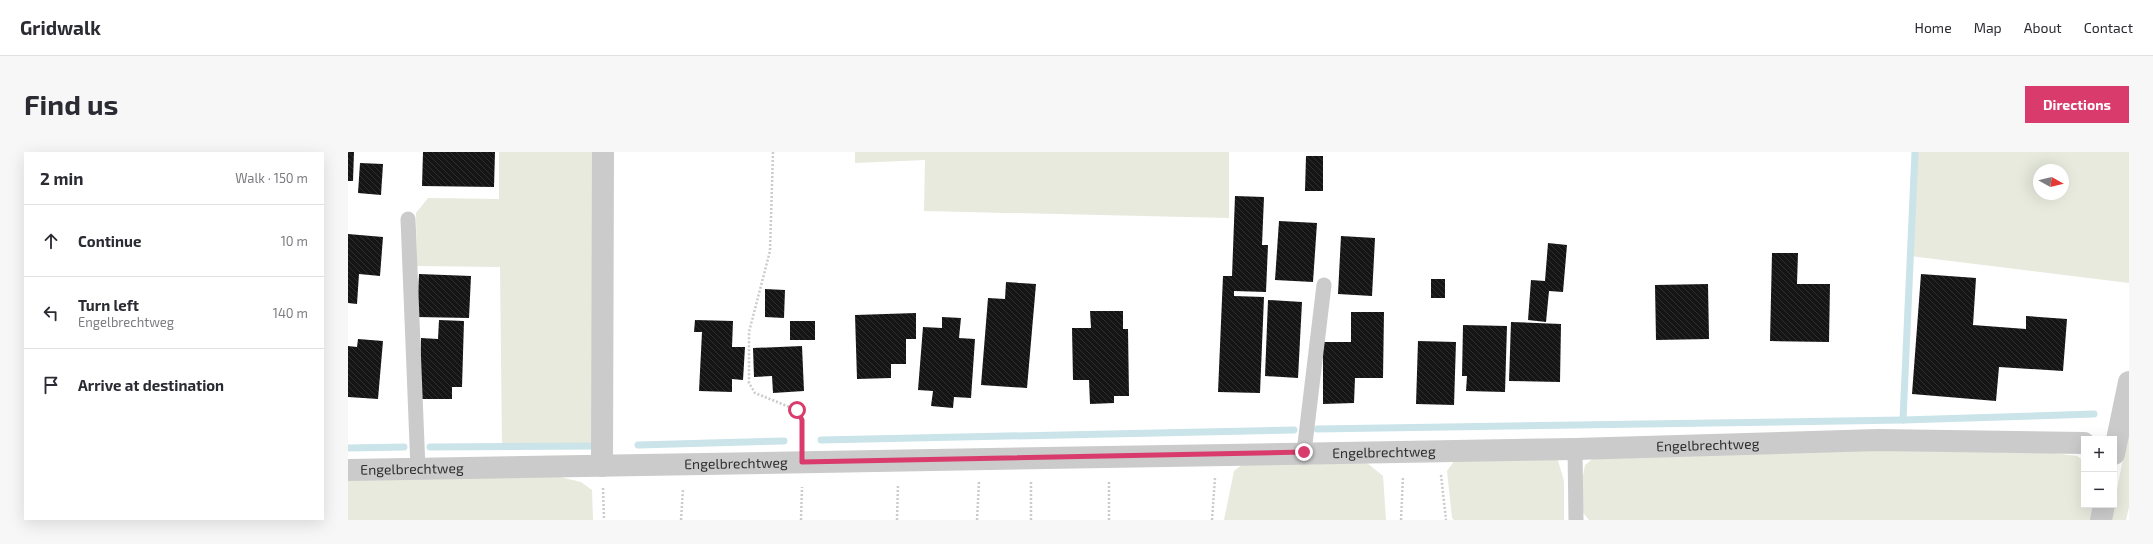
<!DOCTYPE html>
<meta charset="utf-8">
<style>
body{margin:0;font-family:"Exo 2",sans-serif;background:#f7f7f7;color:#2b2b33}
.controls{position:absolute;right:12px;bottom:12px;display:grid;overflow:hidden;border-radius:0px;box-shadow:0 4px 16px #0002}
.controls button{width:36px;height:36px;display:grid;place-items:center;padding:0;border:0;border-bottom:1px solid #e1e1e2;background:#fff;color:#2b2b33;font:20px sans-serif}
.compass{position:absolute;left:1685px;top:12px;width:36px;height:36px;border-radius:50%;background:#fff;box-shadow:0 4px 16px #0002;rotate:98deg}
.stop{position:absolute;width:12px;height:12px;margin:-9px;border:3px solid #d93c6c;border-radius:50%;background:#fff}
.stop.end{background:#d93c6c;border-color:#fff;box-shadow:0 1px 4px #0008}
.list{margin:0;padding:0;list-style:none}
h2{display:flex;justify-content:space-between;align-items:center;height:52px;margin:0;padding:0 16px;font-size:17px}
h2 small{font-size:13px;font-weight:400;color:#7c7c81}
.list li{display:grid;grid-template-columns:26px 1fr auto;gap:12px;align-items:center;box-sizing:border-box;height:72px;padding:0 16px;border-top:1px solid #e1e1e2}
.list b{display:block;font-size:15px;white-space:nowrap}
.list p{margin:0;font-size:13px;white-space:nowrap;color:#7c7c81}
.list em{font-size:13px;font-style:normal;color:#7c7c81}
.icon{flex:none;width:22px;height:22px;fill:none;stroke:currentColor;stroke-width:2;stroke-linecap:round;stroke-linejoin:round}
.map{position:relative;flex:none;width:1781px;height:368px;overflow:hidden;border-radius:0px}
header{display:flex;align-items:center;gap:24px;box-sizing:border-box;height:56px;padding:0 20px;background:#fff;border-bottom:1px solid #e1e1e2}
header strong{font-size:19px}
nav{display:flex;gap:22px;margin-inline-start:auto;font-size:14px}
.intro{display:flex;align-items:center;justify-content:space-between;box-sizing:border-box;height:96px;padding:0 24px}
h1{margin:0;font-size:28px}
.button{padding:10px 18px;border-radius:0px;background:#d93c6c;color:#fff;font-size:14px;font-weight:700}
main{display:flex;gap:24px;padding:0 24px}
aside{flex:1;background:#fff;border-radius:0px;box-shadow:0 4px 16px #0002}
.map>svg:first-child{display:block}
.green{fill:#e7eadd;fill-rule:evenodd}
.lines{fill:none;stroke-linecap:round;stroke-linejoin:round}
.stream{stroke:#cae4e9;stroke-width:7}
.building{fill:url(#building-back-hatch)}
.path{stroke:#cbcbcb;stroke-width:2.5;stroke-dasharray:2 2;stroke-linecap:butt}
.service{stroke:#cbcbcb;stroke-width:15}
.minor{stroke:#cbcbcb;stroke-width:22}
.route{stroke:#d93c6c;stroke-width:5}
.labels{text-anchor:middle;stroke-width:4;stroke-linejoin:round;paint-order:stroke}
.street-label{font-size:14px;fill:#2e2e2e;stroke:#fff}
</style>
<header>
<strong>Gridwalk</strong>
<nav><a>Home</a><a>Map</a><a>About</a><a>Contact</a></nav>
</header>
<div class="intro"><h1>Find us</h1><a class="button">Directions</a></div>
<main>
<aside>
<h2>2 min<small>Walk · 150 m</small></h2>
<ul class="list">
<li><svg class="icon" aria-label="ahead" viewBox="0 0 24 24"><path d="M12 20V5M6 11l6-6 6 6"/></svg><div><b>Continue</b></div><em>10 m</em></li>
<li><svg class="icon" aria-label="left" viewBox="0 0 24 24"><path d="M17 20v-9H6M10 6l-5 5 5 5"/></svg><div><b>Turn left</b><p>Engelbrechtweg</p></div><em>140 m</em></li>
<li><svg class="icon" aria-label="arrive" viewBox="0 0 24 24"><path d="M6 21V4h12l-3 4 3 4H6"/></svg><div><b>Arrive at destination</b></div></li>
</ul>
</aside>
<div class="map">
<svg width="1781" height="368" viewBox="0 0 1781 368">
<defs>
<pattern id="building-back-hatch" width="6" height="6" patternUnits="userSpaceOnUse"><rect width="6" height="6" fill="#151515"/><path d="M-1 5l2 2M0 0l6 6M5-1l2 2" fill="none" stroke="#2f2f2f"/></pattern>
</defs>
<rect width="100%" height="100%" fill="#fff"/>
<g class="green">
<polygon points="151,0 256,0 250,294 154,295 152,115 69,114 68,61 80,46 151,47"/>
<polygon points="507,0 881,0 881,66 576,59 577,8 507,11"/>
<path d="M1567,0H1781V131L1562,104ZM1691,18H1715V42H1691Z"/>
<polygon points="1781,276 1781,355 1778,368 1763,368"/>
<polygon points="1512,298 1706,301 1729,304 1736,309 1736,353 1745,353 1742,368 1241,368 1233,358 1233,334 1237,313 1247,305"/>
<polygon points="1209,305 1216,329 1216,368 1106,368 1104,366 1099,319 1107,308"/>
<polygon points="1019,311 1035,324 1038,368 876,368 886,319 895,312"/>
<polygon points="200,322 233,330 244,338 245,368 0,368 0,324"/>
</g>
<g class="lines">
<g class="stream">
<polyline points="1555,268 1567,0"/>
<polyline points="969,277 1555,268 1746,262"/>
<polyline points="473,288 946,278"/>
<polyline points="290,293 436,289"/>
<polyline points="82,295 250,294"/>
<polyline points="0,296 56,295"/>
</g>
</g>
<g class="building">
<polygon points="0,0 6,0 5,29 0,29"/>
<polygon points="75,0 147,0 146,35 74,34"/>
<polygon points="958,4 975,4 975,39 957,39"/>
<polygon points="12,11 35,12 33,43 10,41"/>
<polygon points="887,44 916,45 914,93 920,93 918,140 886,139 886,144 916,145 912,241 870,240 875,124 884,124"/>
<polygon points="931,69 969,71 965,130 927,128"/>
<polygon points="0,82 35,85 32,124 11,122 9,152 0,151"/>
<polygon points="993,84 1027,86 1024,144 990,142"/>
<polygon points="1200,91 1219,93 1215,140 1201,139 1198,170 1180,168 1183,128 1197,129"/>
<polygon points="1424,101 1450,101 1449,132 1482,132 1481,190 1422,189"/>
<polygon points="71,122 123,124 121,166 69,165"/>
<polygon points="1573,122 1628,126 1625,173 1678,177 1678,164 1719,167 1715,219 1651,215 1648,249 1564,242"/>
<rect x="1083" y="127" width="14" height="19"/>
<polygon points="658,130 688,132 679,236 633,233 640,146 657,147"/>
<polygon points="1360,132 1361,187 1308,188 1307,133"/>
<polygon points="417,137 437,138 436,166 417,165"/>
<polygon points="920,148 954,150 950,226 917,224"/>
<polygon points="742,159 775,159 775,177 780,177 781,244 766,244 766,251 742,252 741,228 725,228 724,176 743,176"/>
<polygon points="1003,160 1036,160 1035,226 1007,226 1006,251 975,252 975,190 1003,190"/>
<polygon points="568,161 568,187 558,187 558,212 543,212 543,226 509,227 507,163"/>
<polygon points="594,165 613,166 611,186 627,187 623,246 606,245 605,256 583,254 585,239 570,238 575,175 594,176"/>
<polygon points="91,168 116,169 114,235 104,235 104,247 71,247 73,186 90,187"/>
<polygon points="347,168 385,169 384,195 397,195 395,228 384,227 384,240 351,239 354,180 346,180"/>
<rect x="442" y="169" width="25" height="19"/>
<polygon points="1163,170 1213,172 1212,230 1161,229"/>
<polygon points="1115,173 1159,174 1157,240 1118,239 1119,224 1114,224"/>
<polygon points="10,187 35,189 30,247 0,245 0,194 9,195"/>
<polygon points="1070,189 1108,190 1106,253 1068,252"/>
<polygon points="454,194 456,239 425,241 424,224 406,225 405,196"/>
</g>
<g class="lines">
<g class="path">
<polyline points="425,0 422,99 401,180 401,231 407,241 449,258 454,268 454,288"/>
<polyline points="1093,323 1098,368"/>
<polyline points="255,336 256,368"/>
<polyline points="333,368 335,337"/>
<polyline points="453,368 454,335"/>
<polyline points="549,368 550,332"/>
<polyline points="629,368 631,330"/>
<polyline points="683,368 683,329"/>
<polyline points="761,368 761,328"/>
<polyline points="864,368 867,326"/>
<polyline points="1053,368 1055,324"/>
</g>
<g class="service">
<polyline points="60,67 70,317"/>
<polyline points="1227,297 1228,368"/>
<polyline points="956,300 976,133"/>
</g>
<g class="minor">
<polyline points="1766,302 1781,230"/>
<polyline points="254,314 255,0"/>
<path id="s1" d="M0,318L1227,297L1530,288L1736,291"/>
<polyline points="1753,368 1756,353"/>
</g>
</g>
<g class="lines">
<polyline class="route" points="449,258 454,268 454,310 956,300"/>
</g>
<g class="labels">
<g class="street-label">
<text dy="5" stroke="none"><textPath href="#s1" startOffset="1360">Engelbrechtweg</textPath></text>
<text dy="5" stroke="none"><textPath href="#s1" startOffset="1036">Engelbrechtweg</textPath></text>
<text dy="5" stroke="none"><textPath href="#s1" startOffset="388">Engelbrechtweg</textPath></text>
<text dy="5" stroke="none"><textPath href="#s1" startOffset="64">Engelbrechtweg</textPath></text>
</g>
</g>
</svg>
<div class="controls">
<button>+</button>
<button>−</button>
</div>
<svg class="compass" viewBox="-18 -18 36 36"><path d="M0-13l5 13h-10z" fill="#e53935"/><path d="M0 13l5-13h-10z" fill="#7c7c81"/></svg>
<div class="stop" style="left:449px;top:258px"></div>
<div class="stop end" style="left:956px;top:300px"></div>
</div>
</main>
